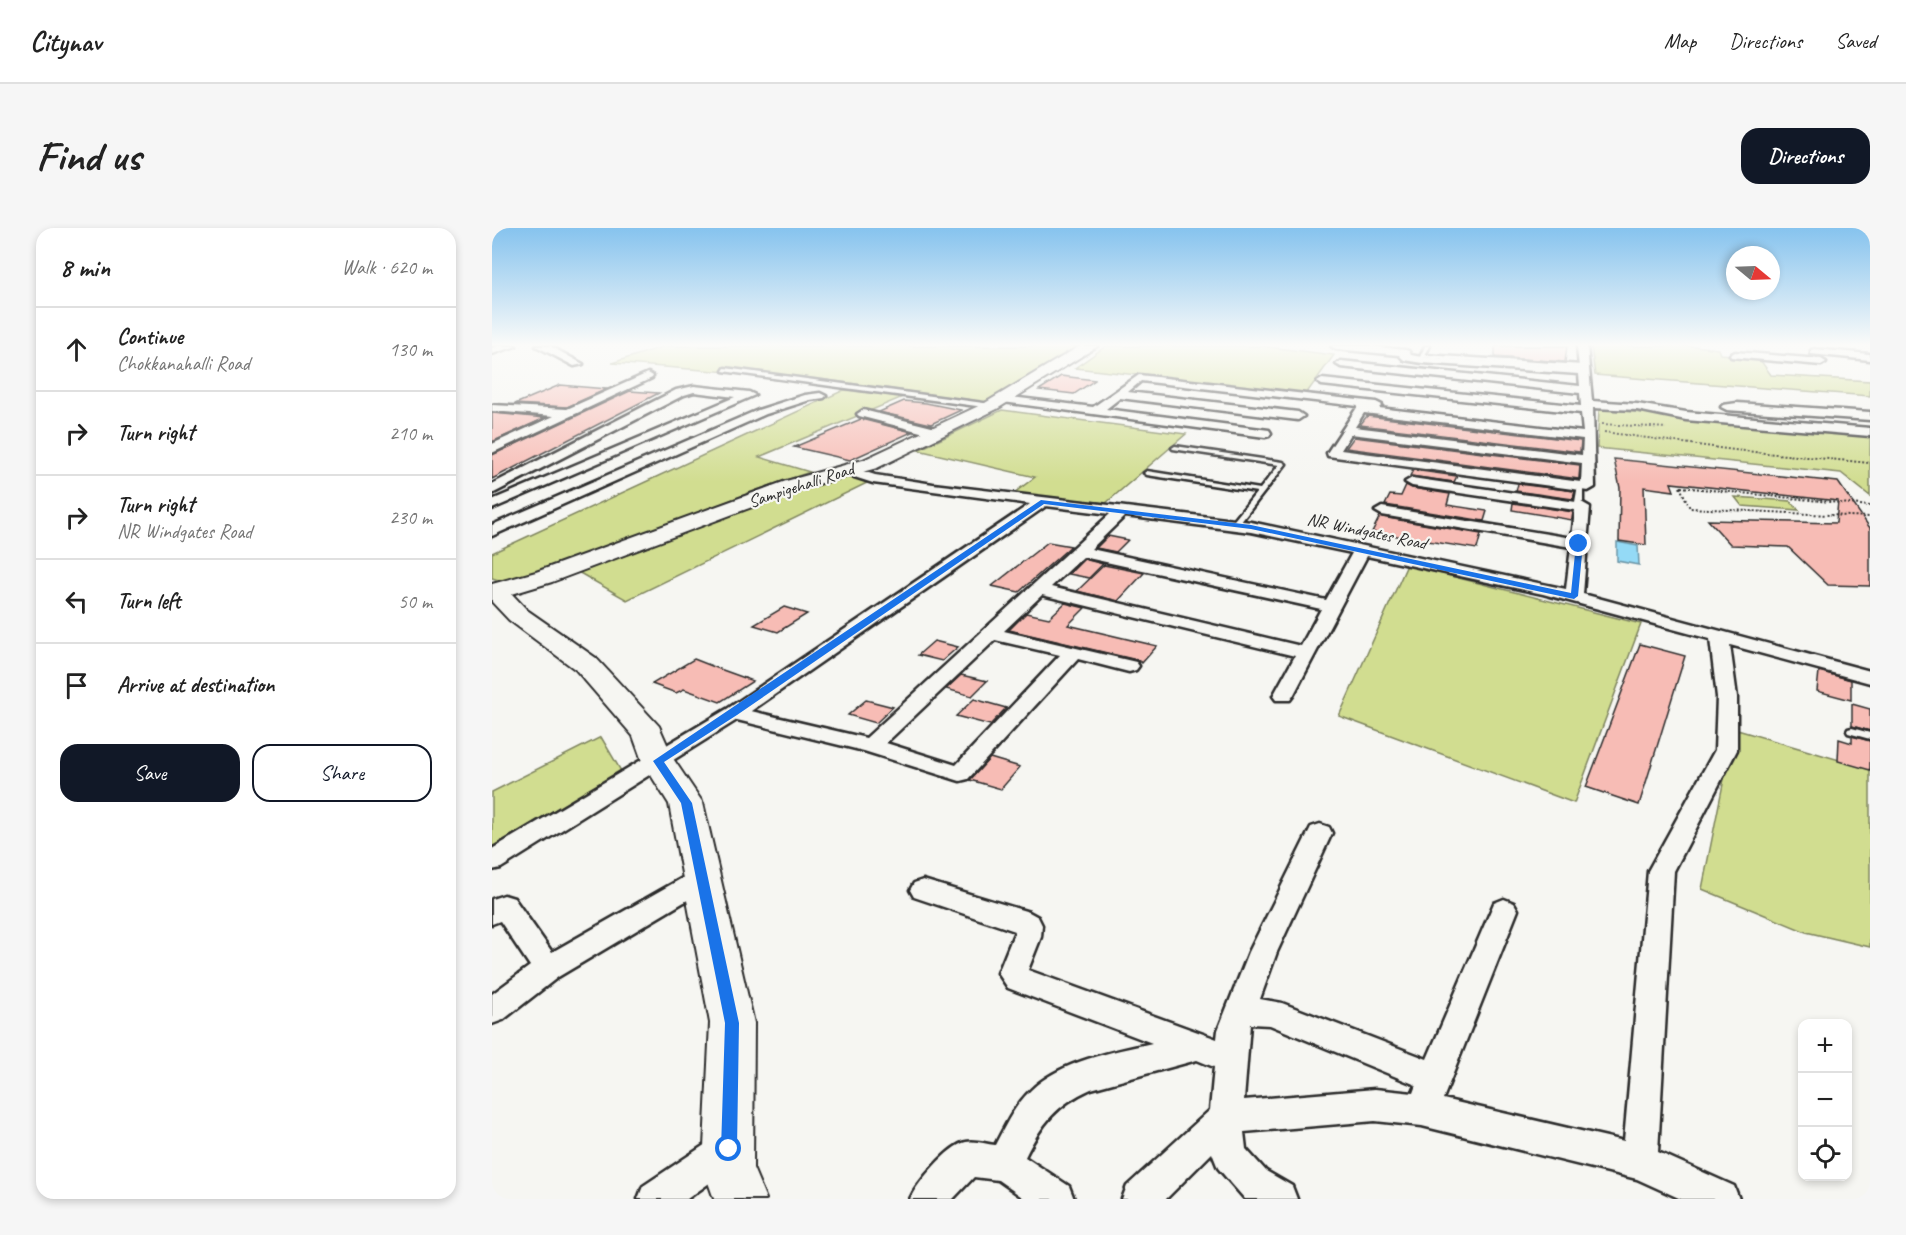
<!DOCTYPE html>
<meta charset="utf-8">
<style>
body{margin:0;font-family:Caveat,sans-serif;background:#f6f6f6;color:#222}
.controls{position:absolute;right:18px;bottom:18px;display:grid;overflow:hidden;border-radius:12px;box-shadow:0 3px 9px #0003}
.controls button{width:54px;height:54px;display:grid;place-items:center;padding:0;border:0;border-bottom:2px solid #e0e0e0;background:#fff;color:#222;font:30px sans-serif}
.compass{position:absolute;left:1234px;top:18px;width:54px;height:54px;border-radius:50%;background:#fff;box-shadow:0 3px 9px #0003;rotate:109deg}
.stop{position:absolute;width:18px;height:18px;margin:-14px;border:4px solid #1a73e8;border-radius:50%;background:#fff}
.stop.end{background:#1a73e8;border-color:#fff;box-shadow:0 2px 6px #0008}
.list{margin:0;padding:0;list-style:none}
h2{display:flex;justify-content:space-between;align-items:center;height:78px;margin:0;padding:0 24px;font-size:26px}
h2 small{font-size:20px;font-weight:400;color:#767676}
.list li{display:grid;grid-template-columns:39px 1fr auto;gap:18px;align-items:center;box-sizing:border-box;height:84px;padding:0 24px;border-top:2px solid #e0e0e0}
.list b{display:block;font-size:22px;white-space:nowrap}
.list p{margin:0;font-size:20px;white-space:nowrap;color:#767676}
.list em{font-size:20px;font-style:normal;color:#767676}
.actions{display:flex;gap:12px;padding:18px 24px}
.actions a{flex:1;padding:14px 0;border:2px solid #111827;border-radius:18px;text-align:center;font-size:21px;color:#111827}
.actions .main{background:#111827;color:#fff}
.icon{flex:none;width:33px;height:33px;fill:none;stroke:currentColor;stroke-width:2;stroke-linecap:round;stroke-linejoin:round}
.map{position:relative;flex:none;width:1378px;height:971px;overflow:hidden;border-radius:18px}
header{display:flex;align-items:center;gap:36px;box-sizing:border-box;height:84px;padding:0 30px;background:#fff;border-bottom:2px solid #e0e0e0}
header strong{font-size:28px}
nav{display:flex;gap:33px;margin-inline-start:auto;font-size:21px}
.intro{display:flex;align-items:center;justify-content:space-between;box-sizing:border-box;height:144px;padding:0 36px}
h1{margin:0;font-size:42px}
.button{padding:15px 27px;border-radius:18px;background:#111827;color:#fff;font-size:21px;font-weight:700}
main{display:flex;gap:36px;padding:0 36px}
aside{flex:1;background:#fff;border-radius:18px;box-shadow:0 3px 9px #0003}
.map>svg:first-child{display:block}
.green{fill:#d1dd90;stroke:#7e845e;stroke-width:1.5}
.water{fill:#94daf6;stroke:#6a94a5;stroke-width:1.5}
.building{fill:#f7bcb5;stroke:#2b2b2b;stroke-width:1.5}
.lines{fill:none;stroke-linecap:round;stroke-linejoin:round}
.lane-casing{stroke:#2b2b2b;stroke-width:5}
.street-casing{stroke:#2b2b2b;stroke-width:5}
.secondary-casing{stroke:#2b2b2b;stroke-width:4}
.path{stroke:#2b2b2b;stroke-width:2;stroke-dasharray:2 2;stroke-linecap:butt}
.lane{fill:#f6f6f2;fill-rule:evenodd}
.street{fill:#f6f6f2;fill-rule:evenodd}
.secondary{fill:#f6f6f2;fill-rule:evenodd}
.route{fill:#1a73e8}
.labels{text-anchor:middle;stroke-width:4.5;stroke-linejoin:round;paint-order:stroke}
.far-street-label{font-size:18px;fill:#2b2b2b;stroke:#f6f6f2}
</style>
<header>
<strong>Citynav</strong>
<nav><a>Map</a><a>Directions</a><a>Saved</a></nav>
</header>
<div class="intro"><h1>Find us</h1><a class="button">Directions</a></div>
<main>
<aside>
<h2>8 min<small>Walk · 620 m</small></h2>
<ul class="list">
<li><svg class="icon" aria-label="ahead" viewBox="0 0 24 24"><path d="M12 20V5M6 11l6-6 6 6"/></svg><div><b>Continue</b><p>Chokkanahalli Road</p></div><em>130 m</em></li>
<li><svg class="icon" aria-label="right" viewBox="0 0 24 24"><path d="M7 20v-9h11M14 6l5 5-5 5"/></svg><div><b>Turn right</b></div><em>210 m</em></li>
<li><svg class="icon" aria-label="right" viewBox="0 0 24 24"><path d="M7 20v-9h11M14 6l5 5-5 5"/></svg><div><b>Turn right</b><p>NR Windgates Road</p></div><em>230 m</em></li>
<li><svg class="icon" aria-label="left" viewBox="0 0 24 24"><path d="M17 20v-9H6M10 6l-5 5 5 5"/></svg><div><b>Turn left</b></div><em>50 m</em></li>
<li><svg class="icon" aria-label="arrive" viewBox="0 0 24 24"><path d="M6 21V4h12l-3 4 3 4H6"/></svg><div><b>Arrive at destination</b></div></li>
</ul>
<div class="actions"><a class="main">Save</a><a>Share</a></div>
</aside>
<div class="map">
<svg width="1378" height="971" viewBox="0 0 1378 971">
<rect width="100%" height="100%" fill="#f6f6f2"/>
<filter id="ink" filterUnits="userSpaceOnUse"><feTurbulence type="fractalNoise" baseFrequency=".0167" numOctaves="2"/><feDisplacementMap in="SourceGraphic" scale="12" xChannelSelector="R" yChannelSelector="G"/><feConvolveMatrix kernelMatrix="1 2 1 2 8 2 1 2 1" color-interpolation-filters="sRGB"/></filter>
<g filter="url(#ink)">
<g class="green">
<polygon points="173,118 590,118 493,174 328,151 120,135"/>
<polygon points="614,118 769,118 842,127 814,166 583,140"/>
<polygon points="1099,118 1203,118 1226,121 1228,126 1266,129 1279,147 1378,153 1378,168 1103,147"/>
<polygon points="352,162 411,169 267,229 318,244 265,262 35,350 13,354 0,350 0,325"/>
<polygon points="1107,181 1378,205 1378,268 1349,245 1105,220"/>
<polygon points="510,182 694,206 614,275 522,265 543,249 426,222"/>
<polygon points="348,246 379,253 135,372 86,344 191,302"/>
<polygon points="1243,269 1298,273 1307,282 1250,278"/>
<polygon points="915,337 1149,396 1082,575 847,488"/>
<polygon points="1242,501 1378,541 1378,719 1314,704 1210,661"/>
<polygon points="109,509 129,543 0,619 0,564"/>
</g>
<polygon class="water" points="1125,314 1146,318 1147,337 1125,333"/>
<g class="building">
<polygon points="1003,118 1075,118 1073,134 1003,129"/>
<polygon points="569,148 603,152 582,166 547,162"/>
<polygon points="68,157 115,161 75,179 23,176"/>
<polygon points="138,163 167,165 0,251 0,227"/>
<polygon points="412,173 434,175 469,182 439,196 387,184"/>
<polygon points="0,185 53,190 0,214"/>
<polygon points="875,188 1089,213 1088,224 868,197"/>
<polygon points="369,191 420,204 358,232 302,219"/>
<polygon points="862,209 1088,237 1087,251 854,220"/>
<polygon points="1122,231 1346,254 1378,300 1378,358 1336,357 1296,319 1239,317 1216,292 1344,295 1346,273 1179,255 1182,263 1152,259 1154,317 1127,313 1128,260"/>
<polygon points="921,242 965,248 962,254 918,248"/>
<polygon points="1026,256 1083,263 1081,271 1024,263"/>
<polygon points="914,257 920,260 958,266 955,277 995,283 992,293 893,277 898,267 909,268"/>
<polygon points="1021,275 1081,284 1080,292 1020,282"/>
<polygon points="888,288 890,289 989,306 985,321 880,304"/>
<polygon points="616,308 636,312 624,324 604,320"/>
<polygon points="556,314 579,318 527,364 500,358"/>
<polygon points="592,331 611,336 597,350 577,346"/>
<polygon points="612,337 652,345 626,373 585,363"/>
<polygon points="573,375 593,380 576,397 665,418 650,435 645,432 517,402 534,385 557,390"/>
<polygon points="292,379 315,386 286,404 262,397"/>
<polygon points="442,413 466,419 450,433 426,427"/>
<polygon points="1148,416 1193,428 1147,577 1094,559"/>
<polygon points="202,431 225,440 261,453 228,474 192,461 184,465 160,456"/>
<polygon points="1327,443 1359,452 1359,472 1325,463"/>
<polygon points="469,447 495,453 480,468 454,461"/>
<polygon points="482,471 514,480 498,497 464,488"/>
<polygon points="374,472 401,479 384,495 356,487"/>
<polygon points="1360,476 1378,481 1378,503 1360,498"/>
<polygon points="1360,508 1378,513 1378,542 1346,533 1347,511 1360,515"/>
<polygon points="498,530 528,539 509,561 478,552"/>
</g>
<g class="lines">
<g class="lane-casing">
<g id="lane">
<polygon points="933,118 938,118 933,127 1091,137 1094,139 1091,141 928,129"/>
<polygon points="233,140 499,176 502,178 499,180 231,143"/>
<polygon points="683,218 791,234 794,236 745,299 742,299 738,297 765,264 655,247 652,245 655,243 768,261 787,237 681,221 680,220"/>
<polygon points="1086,257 1091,258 1091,274 1087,276 1083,274"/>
<polygon points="1360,500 1378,505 1378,511 1356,505 1355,503 1356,501"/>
</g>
</g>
<g class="street-casing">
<g id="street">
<polygon points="6,118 24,118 0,126 0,120"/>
<polygon points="44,118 58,118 91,136 82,138"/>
<path d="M839,118H878L914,122L917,123L919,127L930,129L1087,140L1085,118H1095L1100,173L1145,176L1194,184L1378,200V208L1194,192L1145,182L1101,180L1103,259L1096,263L836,228L835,225L866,178L649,153L636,164L806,184L812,188L806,192L628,170L614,181L777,202L779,205L777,208L773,209L511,174L505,171L511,168L601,179L647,147L884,174L890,177L887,180L1091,204L1089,185L830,157L825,154L830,151L1089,178L1088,165L849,139L844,136L849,133L1088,158L1087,146L930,135L912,132L907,127L844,121ZM872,185L1091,211L1090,227L863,199ZM859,206L1090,235L1089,254L849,222Z"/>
<polygon points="1322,121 1378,126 1378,132 1319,126 1319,122"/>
<polygon points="1243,124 1329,131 1334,134 1329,137 1239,129 1238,127"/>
<polygon points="156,145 161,148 160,150 0,225 0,216 62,188 0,183 0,177 75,181"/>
<polygon points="202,158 257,164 263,167 0,281 0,272 243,169 202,164 192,167 0,266 0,256 184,162"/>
<polygon points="328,165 334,168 332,170 318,172 274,186 0,308 0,297 266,182 313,167"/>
<polygon points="1245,175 1378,184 1378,192 1235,182 1229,179 1231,177"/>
<polygon points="371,182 448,201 450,204 444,208 367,188 365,186"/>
<path d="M355,238L383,247L441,256L759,294L1074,361L1079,319L890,287L883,283L890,279L1080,310L1083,282L920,258L913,254L920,250L1091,275L1098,279L1091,366L1378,443V455L1238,417L1245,469V522L1182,643L1166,924L1242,958L1247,971H1189L1145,951L930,898L883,893L752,904L754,921L774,943L800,958L805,971H753L726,940L720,925L674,971H630L635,958L718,882L722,839L705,832L599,861C564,877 550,895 533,929L577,958L582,971H533L506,952L482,949L461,971H418C425,955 457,917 474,914C483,912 494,916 503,917C513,898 523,877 539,862C569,833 620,824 660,815L516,760L506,745L523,703L422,669L418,662L422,655L431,652L537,684L546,689L550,697L549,709L536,742L725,811L726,802L757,724L816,605L819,599L828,596L837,599L840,605L785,724L768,771L790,775L935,831L1002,675L1012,671L1022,675L1026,682L951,871L1132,913L1156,643L1223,522L1225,469L1218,411L1051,366L875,328L801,468L798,472H784L781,468L803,428L550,367L512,403L644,434L647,438L644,442L637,444L586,431L476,551L468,553L372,523L245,492L9,640L0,642V621L235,481L538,276L381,255L350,245L348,242L350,239ZM554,278L618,286L374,510L259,483ZM633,288L759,304L860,325L834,372L599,321ZM591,329L829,381L809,418L559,359ZM503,412L568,427L464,537L394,515ZM758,796L778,797L924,857L921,865L883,861L752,872Z"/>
<polygon points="210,641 219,644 223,651 219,658 66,749 11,792 0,796 0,766 38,738 8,693 0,696 0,671 12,667 22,670 60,724 201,644"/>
<polygon points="235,905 247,910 252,922 247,934 195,971 146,971 151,958 223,910"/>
</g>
</g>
<g class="secondary-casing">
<polygon id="secondary" points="588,118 606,118 505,181 385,240 308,261 60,354 20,366 35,382 104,430 167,498 182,532 211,575 262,795 261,940 274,971 222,971 211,940 218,795 177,576 150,533 141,508 84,442 17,392 0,374 0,356 44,344 294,253 371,232 493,175"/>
</g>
<g class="path">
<polyline points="1110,196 1174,200"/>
<polyline points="1112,204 1242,222 1378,235"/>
<polyline points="1188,259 1198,280 1378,289"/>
<polyline points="1189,259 1378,278"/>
</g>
<use href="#lane" class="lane"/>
<use href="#street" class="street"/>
<use href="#secondary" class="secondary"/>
</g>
</g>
<linearGradient id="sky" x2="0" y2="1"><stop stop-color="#86c3ee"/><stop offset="0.46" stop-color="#fbfbf9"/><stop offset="1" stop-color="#fbfbf9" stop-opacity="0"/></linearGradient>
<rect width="1378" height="254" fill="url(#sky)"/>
<polygon class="route" points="549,272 759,297 1079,365 1084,316 1087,314 1091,316 1086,368 1082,371 759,301 552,276 245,487 172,534 200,575 247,795 245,921 242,927 237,929 231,927 229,921 233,795 189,575 161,533"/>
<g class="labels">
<g class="far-street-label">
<text transform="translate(309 257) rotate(-18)" y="6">Sampigehalli Road</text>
<text transform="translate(875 303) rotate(12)" y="6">NR Windgates Road</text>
</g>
</g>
</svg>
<div class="controls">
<button>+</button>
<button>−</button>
<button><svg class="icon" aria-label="locate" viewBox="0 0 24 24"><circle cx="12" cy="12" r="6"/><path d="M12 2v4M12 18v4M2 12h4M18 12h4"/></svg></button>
</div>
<svg class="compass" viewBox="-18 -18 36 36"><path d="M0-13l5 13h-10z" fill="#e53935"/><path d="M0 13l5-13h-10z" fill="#767676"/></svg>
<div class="stop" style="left:237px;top:921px"></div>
<div class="stop end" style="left:1087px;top:316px"></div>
</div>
</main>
